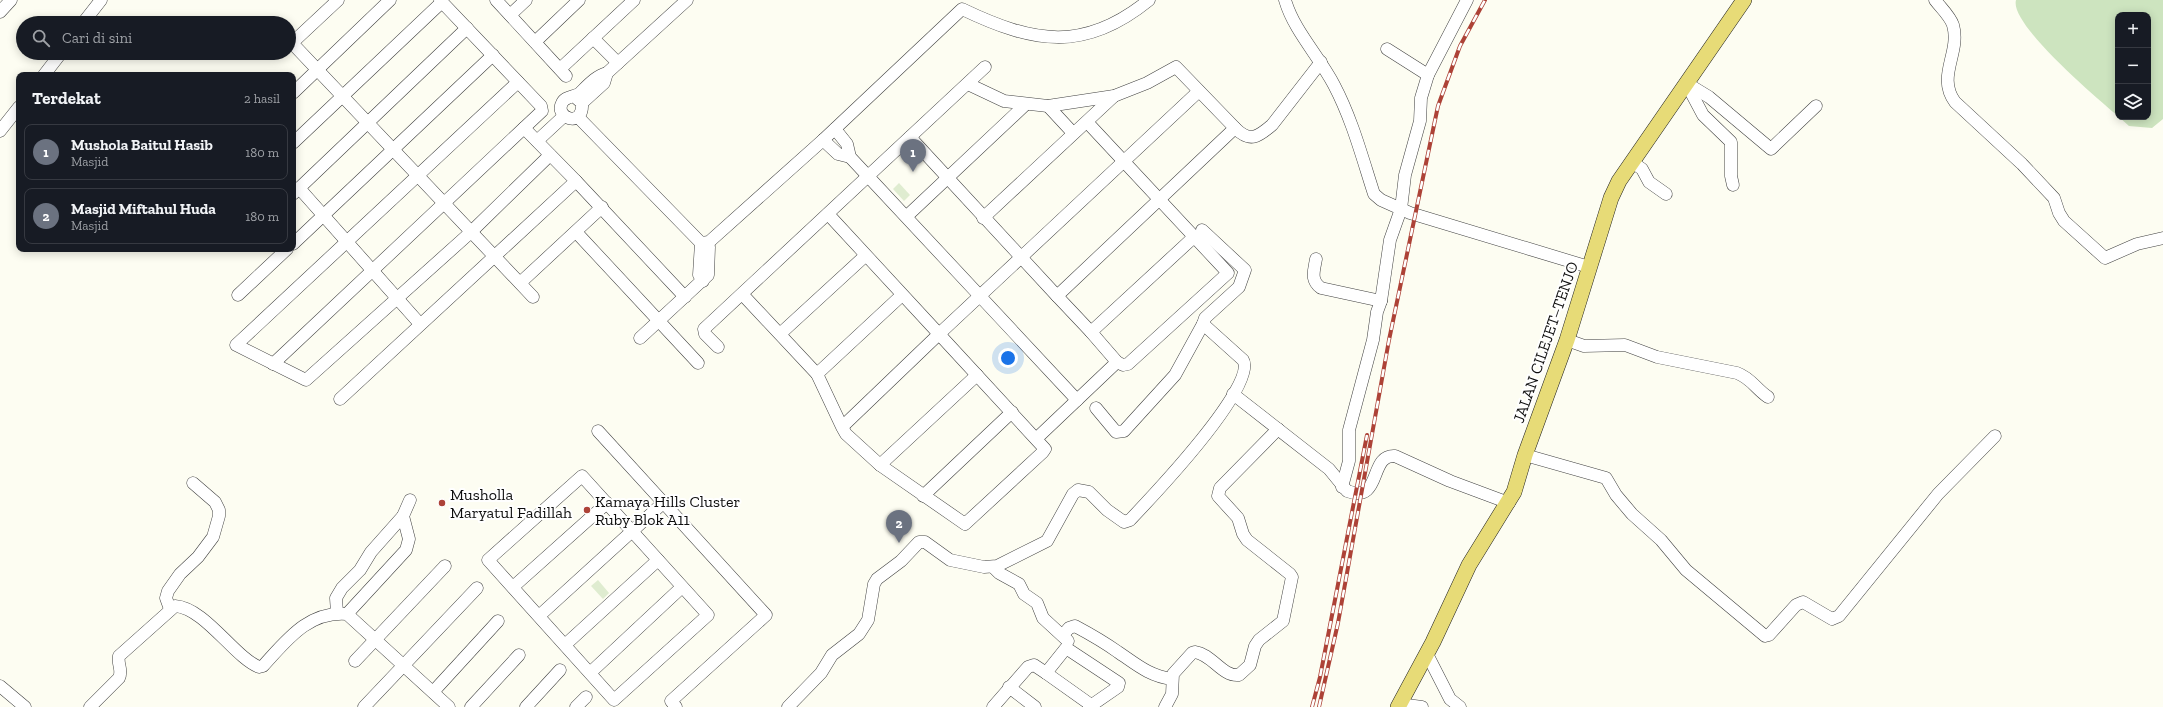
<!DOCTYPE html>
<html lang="id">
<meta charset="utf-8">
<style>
body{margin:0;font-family:"Zilla Slab",serif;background:#20242c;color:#f1f3f6}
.controls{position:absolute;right:12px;top:12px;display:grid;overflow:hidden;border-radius:8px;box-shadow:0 2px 10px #0003}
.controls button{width:36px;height:36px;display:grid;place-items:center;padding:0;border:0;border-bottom:1px solid #363941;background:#171b24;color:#f1f3f6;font:20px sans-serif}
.you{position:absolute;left:1008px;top:358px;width:14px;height:14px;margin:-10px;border:3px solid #fff;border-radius:50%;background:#1a73e8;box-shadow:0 0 0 6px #1a73e833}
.badge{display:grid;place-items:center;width:26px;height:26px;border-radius:50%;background:#d2a3a0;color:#fff;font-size:13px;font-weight:700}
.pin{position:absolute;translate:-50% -33px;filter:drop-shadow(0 1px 2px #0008)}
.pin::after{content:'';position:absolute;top:21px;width:14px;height:12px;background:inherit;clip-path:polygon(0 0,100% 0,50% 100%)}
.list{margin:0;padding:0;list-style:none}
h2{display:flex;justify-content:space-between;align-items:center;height:52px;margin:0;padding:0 16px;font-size:17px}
h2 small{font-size:13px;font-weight:400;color:#9ea1a6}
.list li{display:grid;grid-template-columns:26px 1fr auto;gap:12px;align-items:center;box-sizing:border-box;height:56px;margin:0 8px 8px;padding:0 8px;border:1px solid #363941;border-radius:8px}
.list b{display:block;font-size:15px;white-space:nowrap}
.list p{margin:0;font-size:13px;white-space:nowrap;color:#9ea1a6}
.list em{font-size:13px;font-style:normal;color:#9ea1a6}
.icon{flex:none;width:22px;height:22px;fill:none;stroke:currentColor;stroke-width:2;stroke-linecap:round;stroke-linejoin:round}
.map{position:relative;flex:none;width:2163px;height:707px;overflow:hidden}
.search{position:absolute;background:#171b24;box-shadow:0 2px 10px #0003;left:16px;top:16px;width:280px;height:44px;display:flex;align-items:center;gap:10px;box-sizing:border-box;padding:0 14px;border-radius:22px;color:#9ea1a6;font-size:15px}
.panel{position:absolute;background:#171b24;box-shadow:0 2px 10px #0003;left:16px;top:72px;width:280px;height:180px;border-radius:8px}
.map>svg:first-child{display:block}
.green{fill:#cde4bf}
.pitch{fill:#dfecd0}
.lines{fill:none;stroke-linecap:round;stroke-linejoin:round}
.minor-casing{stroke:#414141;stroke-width:13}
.major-casing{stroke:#1f1f1f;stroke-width:16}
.minor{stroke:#fff;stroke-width:12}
.major{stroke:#e7db77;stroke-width:15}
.rail-casing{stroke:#ad4237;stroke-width:4}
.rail{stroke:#fff;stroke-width:2.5;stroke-dasharray:8;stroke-linecap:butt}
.poi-dot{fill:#ad4237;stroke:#fff;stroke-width:1.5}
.labels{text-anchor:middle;stroke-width:4;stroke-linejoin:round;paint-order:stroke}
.street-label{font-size:16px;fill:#0e0e0e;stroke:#fff}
.poi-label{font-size:16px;fill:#0e0e0e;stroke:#fff;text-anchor:start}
</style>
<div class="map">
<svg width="2163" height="707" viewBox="0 0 2163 707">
<rect width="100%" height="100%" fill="#fdfdf2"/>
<path class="green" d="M2016,0H2163V119L2152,128L2129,126L2119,117H2148V15H2118V116C2098,99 2009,24 2016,0Z"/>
<g class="pitch">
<polygon points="899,183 910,195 904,201 893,189"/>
<polygon points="598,580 609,593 603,599 591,586"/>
</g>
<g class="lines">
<g class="minor-casing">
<g id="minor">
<polyline points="338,0 292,43 533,297"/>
<polyline points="496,0 566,76"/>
<path d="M1285,0C1294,31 1319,56 1334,85C1352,119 1362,157 1374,194L1381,200L1410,213L1589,267"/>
<path d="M1935,0C1941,8 1950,16 1953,25C1961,53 1936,76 1955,102L2022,164L2054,198L2059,213L2064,221L2105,258L2137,244L2163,238"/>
<polyline points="0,12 11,0"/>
<polyline points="510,15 526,0"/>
<polyline points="83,23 101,0"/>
<polyline points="593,38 618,63"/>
<polyline points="535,42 579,0"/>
<polyline points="560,69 634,0"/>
<polyline points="44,75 61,53"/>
<polyline points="1428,75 1467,0"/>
<polyline points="518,82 236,345 306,380 471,232 550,155"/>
<polyline points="1686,83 1709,97 1771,149 1816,106"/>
<polyline points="1686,83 1703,115 1731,142 1731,176 1733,185"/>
<polyline points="293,93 390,0"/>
<path d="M575,97L582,103C584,129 554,118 562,103C565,96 575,97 580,93C589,84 596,76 607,73L687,0"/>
<polyline points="582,103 604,83 607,73"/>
<polyline points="1048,106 1073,133"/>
<polyline points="578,117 701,243 699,275 703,281"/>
<polyline points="1087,122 1228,273 1128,364 1123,365 1117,362"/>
<path d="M1235,128C1250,143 1258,137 1272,125L1321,62"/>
<polyline points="835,129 847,144 850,157 1077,400"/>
<polyline points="0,131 19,107"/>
<polyline points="910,137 1057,296 1235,128 1176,67 1147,83 1114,96 1048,106 1004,101 968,84"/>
<polyline points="823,140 838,154 850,157"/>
<polyline points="537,141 564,116"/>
<polyline points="293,143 442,2"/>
<polyline points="1632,162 1642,169 1649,182 1666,194"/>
<polyline points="576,181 685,297"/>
<polyline points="299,188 420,324"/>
<polyline points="293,194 467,28"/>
<polyline points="828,214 939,334 1199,91"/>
<polyline points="907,216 1025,105"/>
<polyline points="983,218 1114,96"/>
<polyline points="576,232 698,363"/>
<path d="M701,243L709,242L823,140L962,9C1033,43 1084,53 1149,0"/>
<polyline points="293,244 493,55"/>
<path d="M1316,259C1314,271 1310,280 1321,288L1381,301"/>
<polyline points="520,283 602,207"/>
<polyline points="238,295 287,249"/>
<polyline points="743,295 817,374 842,427 846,434 880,465 965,524 1043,452 1045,449 939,334 842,427"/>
<polyline points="1057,296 1091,332 1195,236"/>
<polyline points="780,334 865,256"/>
<polyline points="640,338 708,275 709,247"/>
<path d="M1567,340L1584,346L1625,345L1657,357L1737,373C1751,378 1756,389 1768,397"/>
<polyline points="718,347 705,334 704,329 985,67"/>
<polyline points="273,364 542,111 541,106 440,0"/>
<polyline points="817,374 902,295"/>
<path d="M1233,394L1329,469L1347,491C1383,504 1368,454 1395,456L1450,481L1509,503"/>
<polyline points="340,399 576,181 524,128"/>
<polyline points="1096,408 1116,432 1124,431 1175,375 1203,324"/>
<polyline points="598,431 766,615 671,701 676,707"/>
<polyline points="1037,438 1117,362 1091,332"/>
<polyline points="1525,455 1606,478 1616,495 1632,514 1661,540 1686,570 1765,636 1769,635 1796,605 1803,602 1832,619 1839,616 1938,494 1995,436"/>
<polyline points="880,465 977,375"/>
<polygon points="582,476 708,615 614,700 488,560"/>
<polyline points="1342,487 1349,461 1349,430 1373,340 1377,312 1381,301 1390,240 1401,209 1405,175 1420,121 1421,98 1428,75 1387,49"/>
<polyline points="923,496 1012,412"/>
<polyline points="993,567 999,573 1019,584 1024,594 1037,603 1043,618 1068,641"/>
<polyline points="513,587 607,503"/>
<polyline points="170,609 166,598 168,591 180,574 198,557 213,537 219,516 219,510 215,502 193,483"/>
<polyline points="337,613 336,598 342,588 360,570 371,552 403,516"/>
<polyline points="347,614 406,550 409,539 403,516 410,500"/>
<polyline points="539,616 663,503"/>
<path d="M1063,635L1069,628L1075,626C1090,634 1104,642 1118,652C1136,664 1149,676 1172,679"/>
<polyline points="566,644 658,560"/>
<polyline points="1427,654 1450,699 1460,707"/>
<polyline points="355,661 445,566"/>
<polyline points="591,672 682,587"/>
<polyline points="1046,673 1091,705"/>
<polyline points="0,686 25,707"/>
<polyline points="1009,687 1035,707"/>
<polyline points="433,692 498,621"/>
<polyline points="1399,704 1422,707"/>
<path d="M90,707L119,678C123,670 117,664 119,656L175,606C205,608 234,657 259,667L263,666C287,640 308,611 347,614L449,707"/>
<polyline points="364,707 477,588"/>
<polyline points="471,707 519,655"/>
<polyline points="526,707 560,670"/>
<polyline points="576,707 586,697"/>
<path d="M788,707L821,673L832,655L859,634L868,620L874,584L877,579L901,561L919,542H925L950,560L984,567L997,566L1047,541L1073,494L1078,490L1089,492L1107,510L1124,522L1130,520C1149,500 1259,385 1243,360L1203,324L1205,318L1239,287L1245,270L1202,230"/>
<polyline points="993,707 1028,667 1034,665 1046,673 1066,648 1119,683 1118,687 1089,707"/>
<path d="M1165,707L1172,694L1173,674L1192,653L1195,652C1212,654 1222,677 1239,675L1250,665L1255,646L1259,640L1283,621L1292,577L1290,574L1247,540L1243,534L1238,518L1218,496L1220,488L1278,429"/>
</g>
</g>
<g class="major-casing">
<polyline id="major" points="1398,707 1433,642 1469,565 1514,492 1525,455 1567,340 1611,198 1619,181 1744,0"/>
</g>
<use href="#minor" class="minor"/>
<use href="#major" class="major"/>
<g class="rail-casing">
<g id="rail">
<polyline points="1312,707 1320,677 1367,435"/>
<polyline points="1319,707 1338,623 1389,340 1438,106 1460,46 1485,0"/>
</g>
</g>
<use href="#rail" class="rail"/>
</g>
<g class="poi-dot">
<circle cx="442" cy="503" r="4"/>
<circle cx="587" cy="510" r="4"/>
</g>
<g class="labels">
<g class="street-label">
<text transform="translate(1545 342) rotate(-71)" y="6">JALAN CILEJET–TENJO</text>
</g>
<g class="poi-label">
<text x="450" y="500">Musholla<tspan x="450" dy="18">Maryatul Fadillah</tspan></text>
<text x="595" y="507">Kamaya Hills Cluster<tspan x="595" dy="18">Ruby Blok A11</tspan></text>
</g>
</g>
</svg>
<div class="controls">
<button>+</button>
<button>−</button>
<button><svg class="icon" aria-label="layers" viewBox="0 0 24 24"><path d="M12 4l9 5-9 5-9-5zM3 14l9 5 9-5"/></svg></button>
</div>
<div class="you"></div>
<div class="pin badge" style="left:913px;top:172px;background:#6b7280">1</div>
<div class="pin badge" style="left:899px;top:543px;background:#6b7280">2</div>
<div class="search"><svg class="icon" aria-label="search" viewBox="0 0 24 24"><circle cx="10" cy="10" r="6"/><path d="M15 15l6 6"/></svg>Cari di sini</div>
<section class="panel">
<h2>Terdekat<small>2 hasil</small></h2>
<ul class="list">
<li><span class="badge" style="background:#6b7280">1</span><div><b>Mushola Baitul Hasib</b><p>Masjid</p></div><em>180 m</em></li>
<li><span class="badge" style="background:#6b7280">2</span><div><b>Masjid Miftahul Huda</b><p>Masjid</p></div><em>180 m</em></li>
</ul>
</section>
</div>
